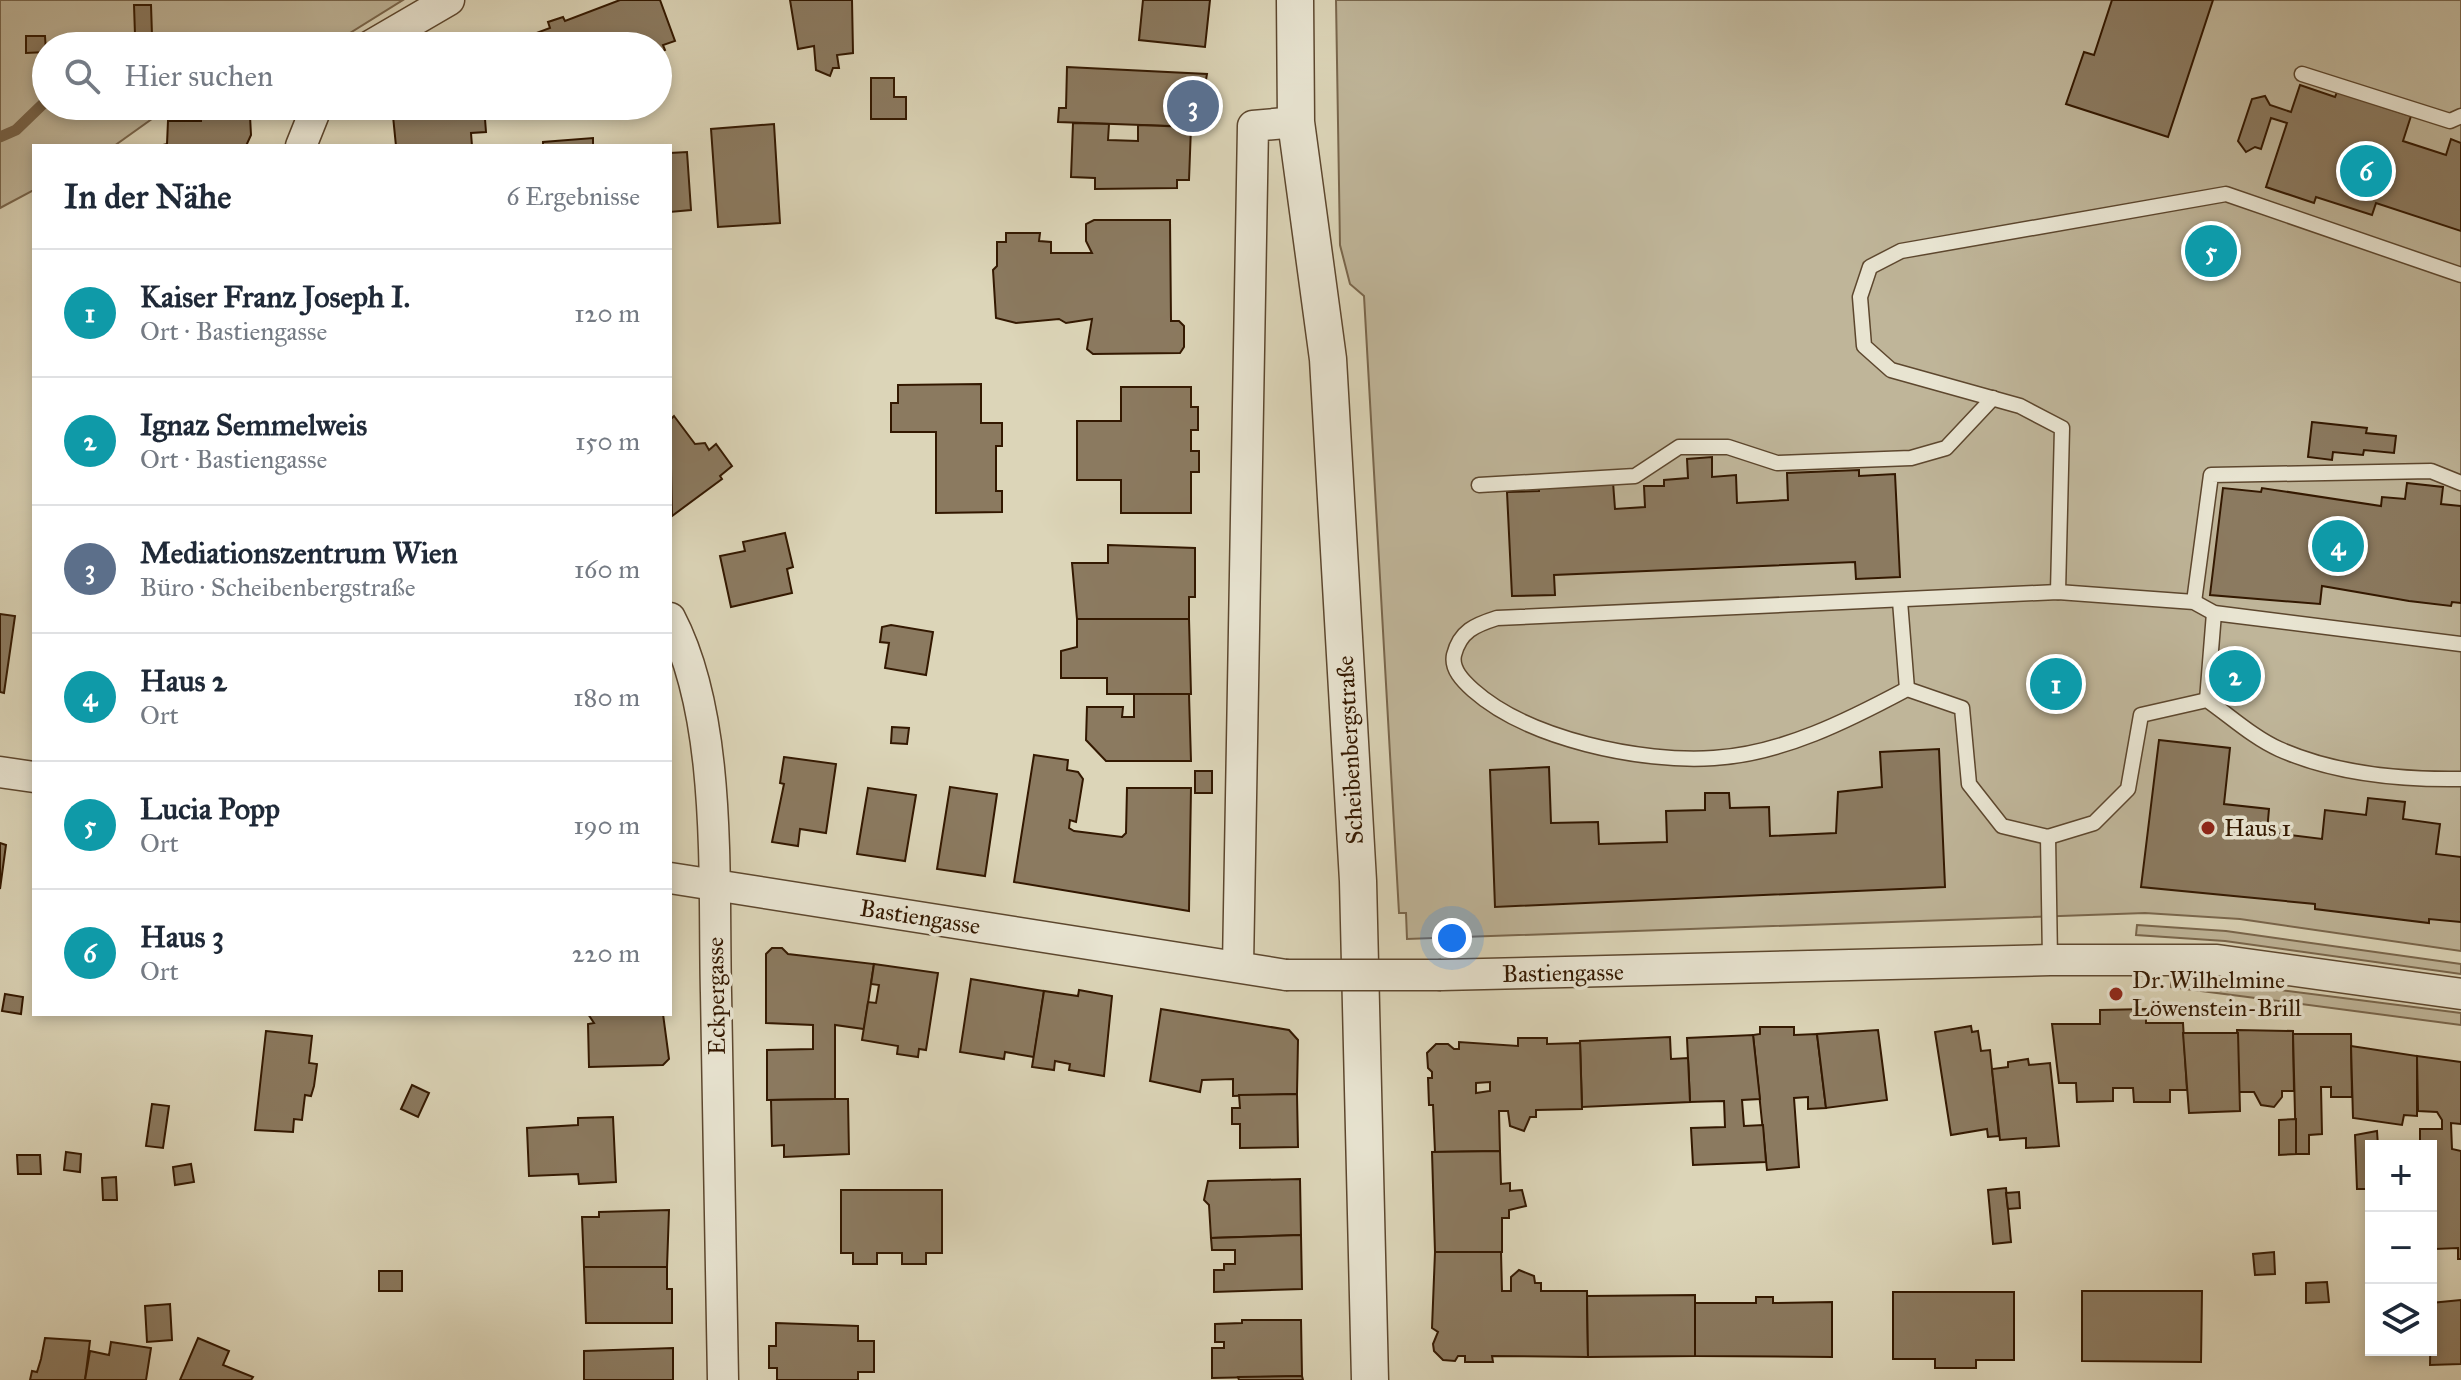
<!DOCTYPE html>
<html lang="de">
<meta charset="utf-8">
<style>
body{margin:0;font-family:"IM FELL Great Primer",serif;background:#f2f2f3;color:#1f2937}
.controls{position:absolute;right:24px;bottom:24px;display:grid;overflow:hidden;border-radius:0px;box-shadow:0 4px 12px #0003}
.controls button{width:72px;height:72px;display:grid;place-items:center;padding:0;border:0;border-bottom:2px solid #e0e1e3;background:#fff;color:#1f2937;font:40px sans-serif}
.you{position:absolute;left:1452px;top:938px;width:28px;height:28px;margin:-20px;border:6px solid #fff;border-radius:50%;background:#1a73e8;box-shadow:0 0 0 12px #1a73e833}
.badge{display:grid;place-items:center;width:52px;height:52px;border-radius:50%;background:#7c3aed;color:#fff;font-size:26px;font-weight:700}
.pin{position:absolute;translate:-50% -50%;border:4px solid #fff;box-shadow:0 2px 8px #0006}
.list{margin:0;padding:0;list-style:none}
h2{display:flex;justify-content:space-between;align-items:center;height:104px;margin:0;padding:0 32px;font-size:34px}
h2 small{font-size:26px;font-weight:400;color:#747a83}
.list li{display:grid;grid-template-columns:52px 1fr auto;gap:24px;align-items:center;box-sizing:border-box;height:128px;padding:0 32px;border-top:2px solid #e0e1e3}
.list b{display:block;font-size:30px;white-space:nowrap}
.list p{margin:0;font-size:26px;white-space:nowrap;color:#747a83}
.list em{font-size:26px;font-style:normal;color:#747a83}
.icon{flex:none;width:44px;height:44px;fill:none;stroke:currentColor;stroke-width:2;stroke-linecap:round;stroke-linejoin:round}
.map{position:relative;flex:none;width:2461px;height:1380px;overflow:hidden}
.search{position:absolute;background:#fff;box-shadow:0 4px 12px #0003;left:32px;top:32px;width:640px;height:88px;display:flex;align-items:center;gap:20px;box-sizing:border-box;padding:0 28px;border-radius:44px;color:#747a83;font-size:30px}
.panel{position:absolute;background:#fff;box-shadow:0 4px 12px #0003;left:32px;top:144px;width:640px;height:872px;border-radius:0px}
.map>svg:first-child{display:block}
.green{fill:#bfb599;stroke:#79664c;stroke-width:2}
.lines{fill:none;stroke-linecap:round;stroke-linejoin:round}
.stream{stroke:#766349;stroke-width:11}
.building{fill:#8b7a60;stroke:#331800;stroke-width:2;fill-rule:evenodd}
.service-casing{stroke:#5d472e;stroke-width:17}
.minor-casing{stroke:#5d472e;stroke-width:33}
.tertiary-casing{stroke:#5d472e;stroke-width:39}
.service{stroke:#e8e4d1;stroke-width:14}
.minor{stroke:#e8e4d1;stroke-width:30}
.tertiary{stroke:#e8e4d1;stroke-width:36}
.minor-bridge-casing{stroke:#5d472e;stroke-width:33;stroke-linecap:butt}
.minor-bridge{stroke:#e8e4d1;stroke-width:30}
.poi-dot{fill:#8f2418;stroke:#e8e4d1;stroke-width:3}
.labels{text-anchor:middle;stroke-width:7;stroke-linejoin:round;paint-order:stroke}
.street-label{font-size:24px;fill:#331800;stroke:#e8e4d1}
.poi-label{font-size:24px;fill:#331800;stroke:#e8e4d1;text-anchor:start}
</style>
<div class="map">
<svg width="2461" height="1380" viewBox="0 0 2461 1380">
<rect width="100%" height="100%" fill="#dcd5b8"/>
<filter id="stains"><feTurbulence type="fractalNoise" baseFrequency=".0025" numOctaves="4"/><feColorMatrix values="0 0 0 0 .2 0 0 0 0 .09 0 0 0 0 .02 0 0 0 .5 -.17"/></filter>
<radialGradient id="worn" r=".72"><stop offset=".6" stop-color="#630" stop-opacity="0"/><stop offset="1" stop-color="#630" stop-opacity=".3"/></radialGradient>
<g class="green">
<polygon points="0,0 403,0 329,46 46,46 46,106 170,106 114,146 34,146 34,190 0,208"/>
<polygon points="1336,0 2461,0 2461,951 2240,919 2145,913 1407,939 1406,913 1399,913 1364,296 1350,284 1340,245"/>
<polygon points="2137,925 2226,931 2461,964 2461,974 2225,941 2136,935"/>
<polygon points="2171,976 2461,1013 2461,1025 2171,987"/>
</g>
<g class="lines">
<polyline class="stream" points="0,137 16,130 46,101"/>
</g>
<g class="building">
<polygon points="620,0 660,0 675,41 663,45 665,50 658,53 658,46 536,46 531,35 550,28 548,22 563,17 565,21"/>
<polygon points="790,0 852,0 853,53 837,55 839,68 833,68 830,76 816,70 814,46 798,49"/>
<polygon points="1143,0 1210,0 1205,47 1139,40"/>
<polygon points="2112,0 2213,0 2168,137 2066,104 2084,52 2094,55"/>
<polygon points="134,5 151,5 152,35 135,35"/>
<polygon points="26,36 45,36 46,52 26,53"/>
<polygon points="1067,67 1207,74 1198,127 1058,122 1059,108 1066,108"/>
<polygon points="871,78 894,78 894,97 906,97 906,119 871,119"/>
<polygon points="2300,85 2335,97 2337,92 2411,116 2403,141 2446,155 2451,139 2461,143 2461,231 2376,203 2372,215 2316,197 2314,203 2266,187 2287,123 2271,118 2261,149 2255,147 2246,152 2238,141 2252,99 2265,96 2270,105 2291,112"/>
<polygon points="392,106 484,106 486,132 471,133 472,146 396,146"/>
<polygon points="242,109 250,116 251,135 246,146 159,146 167,144 168,121 201,121 201,110"/>
<polygon points="1073,123 1109,124 1108,140 1138,141 1138,125 1191,127 1189,180 1177,180 1177,188 1095,189 1095,178 1071,177"/>
<polygon points="774,124 780,223 718,227 711,129"/>
<polygon points="593,138 593,146 543,146 543,142"/>
<polygon points="687,152 691,210 670,212 670,153"/>
<polygon points="1094,220 1170,220 1171,321 1179,321 1184,326 1184,347 1180,353 1093,354 1087,349 1092,319 1066,323 1059,319 1016,323 996,318 993,270 997,266 997,242 1006,242 1006,233 1040,233 1039,241 1051,242 1051,253 1092,253 1086,241 1086,224"/>
<polygon points="981,384 981,423 1002,423 1002,446 996,446 996,491 1002,491 1002,512 936,513 936,432 891,432 891,403 898,403 898,385"/>
<polygon points="1121,387 1191,387 1191,407 1198,407 1198,430 1191,430 1191,451 1199,451 1199,472 1191,472 1191,513 1121,513 1121,480 1077,480 1077,421 1121,421"/>
<polygon points="674,416 695,444 705,443 709,450 716,444 732,466 720,476 722,479 672,516 670,420"/>
<polygon points="2312,422 2367,428 2366,433 2396,436 2394,453 2364,450 2363,455 2333,452 2332,460 2308,457"/>
<polygon points="1712,457 1712,477 1736,475 1737,503 1788,500 1787,473 1859,470 1859,476 1895,474 1900,577 1856,579 1855,562 1554,575 1555,595 1512,596 1507,492 1539,491 1539,486 1613,482 1615,509 1645,507 1644,486 1664,486 1664,480 1688,478 1687,459"/>
<polygon points="2407,483 2443,487 2441,504 2461,506 2461,603 2452,602 2451,606 2409,601 2322,586 2320,604 2210,595 2223,488 2261,492 2262,488 2381,506 2382,497 2405,499"/>
<polygon points="785,533 793,567 787,569 792,593 731,607 720,556 745,551 743,542"/>
<polygon points="1108,545 1195,548 1195,597 1189,597 1189,619 1077,619 1072,563 1108,563"/>
<polygon points="0,614 15,616 4,693 0,692"/>
<polygon points="1077,619 1189,619 1191,694 1107,694 1107,678 1061,678 1061,651 1077,647"/>
<polygon points="891,625 933,632 926,675 885,668 889,643 880,642 882,627"/>
<polygon points="1134,694 1189,694 1191,761 1106,761 1086,740 1087,707 1123,707 1122,717 1134,717"/>
<polygon points="892,727 909,728 907,744 891,743"/>
<polygon points="2159,740 2230,748 2224,804 2269,809 2267,832 2322,839 2325,810 2366,815 2368,798 2405,802 2403,819 2440,824 2436,854 2461,857 2461,922 2429,919 2429,923 2315,909 2315,904 2141,887"/>
<polygon points="1939,749 1945,887 1495,907 1490,770 1549,767 1551,823 1598,822 1599,844 1667,842 1666,811 1705,810 1705,793 1729,793 1730,808 1769,807 1770,836 1836,833 1838,792 1882,787 1880,752"/>
<polygon points="1034,755 1068,760 1067,770 1078,772 1083,779 1076,822 1070,820 1069,828 1074,831 1122,837 1126,833 1127,788 1191,788 1189,911 1014,882"/>
<polygon points="784,757 836,764 826,833 800,829 798,846 772,842 784,784 780,783"/>
<rect x="1195" y="771" width="17" height="22"/>
<polygon points="950,787 997,794 985,876 937,869"/>
<polygon points="868,788 916,795 905,861 857,854"/>
<polygon points="0,843 6,845 0,889"/>
<polygon points="772,948 782,948 788,954 874,964 864,1029 835,1025 835,1099 767,1100 767,1050 813,1049 813,1025 766,1023 766,954"/>
<polygon points="874,964 938,973 926,1050 919,1049 918,1057 897,1054 898,1046 862,1040 868,1002 876,1003 879,985 871,984"/>
<polygon points="971,979 1044,991 1034,1057 1005,1052 1004,1059 960,1052"/>
<polygon points="1079,990 1112,996 1104,1076 1069,1070 1070,1064 1055,1061 1054,1070 1032,1067 1044,991 1078,996"/>
<polygon points="5,994 23,997 21,1014 2,1011"/>
<polygon points="1161,1009 1289,1030 1298,1040 1297,1094 1233,1096 1233,1079 1202,1080 1200,1092 1150,1081"/>
<polygon points="2146,1009 2146,1023 2183,1023 2187,1090 2170,1090 2170,1102 2134,1102 2133,1088 2113,1088 2113,1101 2077,1102 2076,1083 2059,1083 2052,1024 2100,1024 2100,1010"/>
<polygon points="588,1014 663,1014 669,1059 663,1065 589,1067 588,1024 594,1023"/>
<polygon points="1971,1026 1972,1032 1978,1031 1981,1051 1990,1050 1999,1136 1988,1137 1987,1129 1951,1135 1935,1032"/>
<polygon points="1760,1027 1794,1027 1794,1035 1817,1034 1826,1108 1808,1109 1808,1097 1794,1098 1799,1167 1767,1170 1753,1035 1760,1034"/>
<polygon points="1878,1030 1887,1100 1826,1108 1817,1034"/>
<polygon points="2237,1030 2293,1031 2294,1091 2282,1091 2282,1097 2274,1107 2261,1105 2254,1092 2239,1092"/>
<polygon points="266,1031 312,1036 309,1063 317,1064 314,1086 311,1096 305,1095 302,1120 294,1119 293,1132 255,1130"/>
<polygon points="2183,1033 2238,1033 2240,1111 2189,1113"/>
<polygon points="2293,1034 2351,1034 2352,1097 2331,1097 2331,1087 2321,1087 2322,1134 2309,1135 2309,1154 2296,1154"/>
<polygon points="1753,1035 1760,1099 1742,1100 1744,1126 1763,1125 1766,1162 1693,1165 1691,1128 1725,1127 1724,1101 1690,1102 1687,1038"/>
<polygon points="1670,1037 1671,1059 1688,1058 1690,1102 1582,1107 1580,1041"/>
<path d="M1518,1038H1547V1044L1580,1043L1582,1109L1536,1110V1117H1530L1524,1131L1510,1126L1508,1111H1499L1500,1151L1435,1152L1433,1105H1429L1428,1078H1432V1072L1428,1068L1427,1053L1436,1044H1448L1454,1049H1459V1042L1518,1046ZM1490,1082V1091L1476,1093V1083Z"/>
<polygon points="2351,1046 2417,1056 2417,1116 2404,1115 2402,1125 2353,1118"/>
<polygon points="2417,1056 2461,1062 2461,1124 2451,1123 2452,1149 2461,1151 2461,1259 2458,1259 2458,1248 2435,1249 2435,1227 2431,1228 2431,1146 2420,1146 2420,1129 2442,1129 2442,1120 2437,1112 2418,1111"/>
<polygon points="2028,1059 2029,1065 2050,1063 2059,1146 2026,1148 2026,1138 2000,1140 1992,1069 2008,1067 2008,1062"/>
<polygon points="412,1085 429,1093 418,1117 401,1109"/>
<polygon points="1297,1094 1298,1147 1240,1148 1240,1124 1232,1124 1232,1108 1240,1108 1239,1095"/>
<polygon points="835,1099 848,1099 849,1154 784,1157 784,1145 772,1146 771,1100"/>
<polygon points="152,1104 169,1106 163,1148 146,1146"/>
<polygon points="613,1117 616,1182 579,1184 578,1174 529,1176 527,1128 578,1125 578,1118"/>
<polygon points="2296,1119 2296,1154 2279,1155 2279,1120"/>
<polygon points="2377,1131 2378,1146 2371,1146 2371,1189 2357,1189 2355,1135"/>
<polygon points="1500,1151 1501,1184 1510,1183 1510,1191 1522,1190 1526,1206 1509,1210 1509,1218 1502,1218 1502,1252 1435,1252 1432,1152"/>
<polygon points="66,1152 81,1154 80,1172 64,1170"/>
<polygon points="17,1155 40,1155 41,1174 18,1174"/>
<polygon points="191,1164 194,1182 175,1185 173,1167"/>
<polygon points="116,1177 117,1200 103,1200 102,1178"/>
<polygon points="1300,1179 1301,1235 1211,1238 1209,1205 1204,1200 1208,1181"/>
<polygon points="2006,1188 2011,1242 1993,1244 1988,1190"/>
<polygon points="841,1190 942,1190 942,1253 926,1253 926,1264 902,1264 902,1253 877,1253 877,1264 853,1264 853,1253 841,1253"/>
<polygon points="2019,1192 2020,1208 2008,1209 2006,1193"/>
<polygon points="669,1210 667,1267 584,1267 582,1217 599,1217 599,1212"/>
<polygon points="1301,1235 1302,1289 1214,1292 1214,1270 1224,1270 1224,1264 1235,1264 1235,1250 1212,1250 1211,1238"/>
<polygon points="1435,1252 1501,1252 1502,1291 1511,1291 1511,1277 1519,1270 1534,1276 1535,1283 1541,1283 1541,1291 1587,1291 1588,1357 1492,1356 1493,1362 1465,1362 1465,1356 1458,1356 1455,1361 1443,1360 1434,1351 1433,1344 1438,1332 1432,1328"/>
<polygon points="2274,1252 2275,1274 2255,1275 2253,1254"/>
<polygon points="584,1267 667,1267 667,1289 672,1289 672,1323 586,1323"/>
<rect x="379" y="1271" width="23" height="20"/>
<polygon points="2327,1282 2329,1302 2306,1303 2306,1283"/>
<polygon points="2082,1291 2202,1291 2201,1362 2082,1361"/>
<polygon points="1893,1292 2014,1292 2014,1360 1976,1360 1976,1368 1935,1368 1935,1359 1893,1359"/>
<polygon points="1695,1295 1695,1356 1588,1357 1587,1296"/>
<polygon points="1756,1297 1773,1297 1773,1303 1832,1302 1832,1357 1695,1356 1695,1303 1756,1303"/>
<polygon points="2461,1300 2461,1364 2430,1365 2431,1303"/>
<polygon points="170,1304 172,1340 147,1342 145,1306"/>
<polygon points="1242,1320 1301,1320 1302,1376 1212,1378 1212,1348 1224,1348 1224,1342 1215,1342 1215,1324 1242,1323"/>
<polygon points="776,1323 858,1326 858,1341 874,1341 874,1372 858,1372 858,1380 777,1380 777,1368 769,1368 769,1346 776,1346"/>
<polygon points="45,1338 90,1341 85,1380 30,1380 32,1371 37,1372 41,1359"/>
<polygon points="198,1338 229,1351 223,1365 253,1377 251,1380 180,1380"/>
<polygon points="111,1342 151,1348 146,1380 85,1380 90,1351 109,1355"/>
<polygon points="673,1348 673,1380 584,1380 584,1351"/>
<polygon points="1302,1376 1303,1380 1239,1380 1238,1377"/>
</g>
<g class="lines">
<g class="service-casing">
<g id="service">
<polyline points="2302,74 2450,121 2461,116"/>
<polyline points="1479,485 1635,476 1679,447 1728,447 1777,463 1911,458 1946,448 1993,398"/>
<polyline points="2058,592 2062,428 2020,406 1891,370 1864,346 1860,297 1870,267 1901,251 2226,194 2461,275"/>
<polyline points="1900,601 1907,689"/>
<polyline points="2194,602 2211,475 2431,471 2461,483"/>
<path d="M2461,644L2214,613L2194,602L2058,592L1497,618C1475,625 1460,631 1454,655C1451,669 1463,681 1473,690C1528,739 1641,763 1714,758C1782,754 1849,720 1907,689L1962,708L1969,784L2002,826L2048,837L2094,823L2128,789L2141,715L2207,700C2230,716 2254,738 2279,749C2335,774 2400,780 2461,779"/>
<polyline points="2207,700 2214,613"/>
<polyline points="2048,837 2050,960"/>
</g>
</g>
<g class="minor-casing">
<g id="minor">
<polyline points="370,46 449,0"/>
<polyline points="301,146 317,106"/>
<path d="M670,618C723,719 713,879 716,993C718,1122 720,1251 723,1380"/>
<polyline points="0,772 34,777"/>
<polyline points="670,878 1286,975"/>
<polyline points="1238,966 1253,126 1296,122"/>
<polyline points="1441,975 2050,960 2217,960 2461,994"/>
</g>
</g>
<g class="tertiary-casing">
<polyline id="tertiary" points="1295,0 1296,122 1328,359 1358,881 1370,1380"/>
</g>
<use href="#service" class="service"/>
<use href="#minor" class="minor"/>
<use href="#tertiary" class="tertiary"/>
<g class="minor-bridge-casing">
<polyline id="minor-bridge" points="1286,975 1441,975"/>
</g>
<use href="#minor-bridge" class="minor-bridge"/>
</g>
<g class="poi-dot">
<circle cx="2208" cy="828" r="8"/>
<circle cx="2116" cy="994" r="8"/>
</g>
<g class="labels">
<g class="street-label">
<text transform="translate(1350 750) rotate(-93)" y="8">Scheibenbergstraße</text>
<text transform="translate(920 917) rotate(9)" y="8">Bastiengasse</text>
<text transform="translate(1563 973) rotate(-1)" y="8">Bastiengasse</text>
<text transform="translate(716 996) rotate(-91)" y="8">Eckpergasse</text>
</g>
<g class="poi-label">
<text x="2224" y="836">Haus 1</text>
<text x="2132" y="988">Dr. Wilhelmine<tspan x="2132" dy="28">Löwenstein-Brill</tspan></text>
</g>
</g>
<rect width="100%" height="100%" filter="url(#stains)"/>
<rect width="100%" height="100%" fill="url(#worn)"/>
</svg>
<div class="controls">
<button>+</button>
<button>−</button>
<button><svg class="icon" aria-label="layers" viewBox="0 0 24 24"><path d="M12 4l9 5-9 5-9-5zM3 14l9 5 9-5"/></svg></button>
</div>
<div class="you"></div>
<div class="pin badge" style="left:2056px;top:684px;background:#0f9aa8">1</div>
<div class="pin badge" style="left:2235px;top:676px;background:#0f9aa8">2</div>
<div class="pin badge" style="left:1193px;top:106px;background:#5c6f8a">3</div>
<div class="pin badge" style="left:2338px;top:546px;background:#0f9aa8">4</div>
<div class="pin badge" style="left:2211px;top:251px;background:#0f9aa8">5</div>
<div class="pin badge" style="left:2366px;top:171px;background:#0f9aa8">6</div>
<div class="search"><svg class="icon" aria-label="search" viewBox="0 0 24 24"><circle cx="10" cy="10" r="6"/><path d="M15 15l6 6"/></svg>Hier suchen</div>
<section class="panel">
<h2>In der Nähe<small>6 Ergebnisse</small></h2>
<ul class="list">
<li><span class="badge" style="background:#0f9aa8">1</span><div><b>Kaiser Franz Joseph I.</b><p>Ort · Bastiengasse</p></div><em>120 m</em></li>
<li><span class="badge" style="background:#0f9aa8">2</span><div><b>Ignaz Semmelweis</b><p>Ort · Bastiengasse</p></div><em>150 m</em></li>
<li><span class="badge" style="background:#5c6f8a">3</span><div><b>Mediationszentrum Wien</b><p>Büro · Scheibenbergstraße</p></div><em>160 m</em></li>
<li><span class="badge" style="background:#0f9aa8">4</span><div><b>Haus 2</b><p>Ort</p></div><em>180 m</em></li>
<li><span class="badge" style="background:#0f9aa8">5</span><div><b>Lucia Popp</b><p>Ort</p></div><em>190 m</em></li>
<li><span class="badge" style="background:#0f9aa8">6</span><div><b>Haus 3</b><p>Ort</p></div><em>220 m</em></li>
</ul>
</section>
</div>
